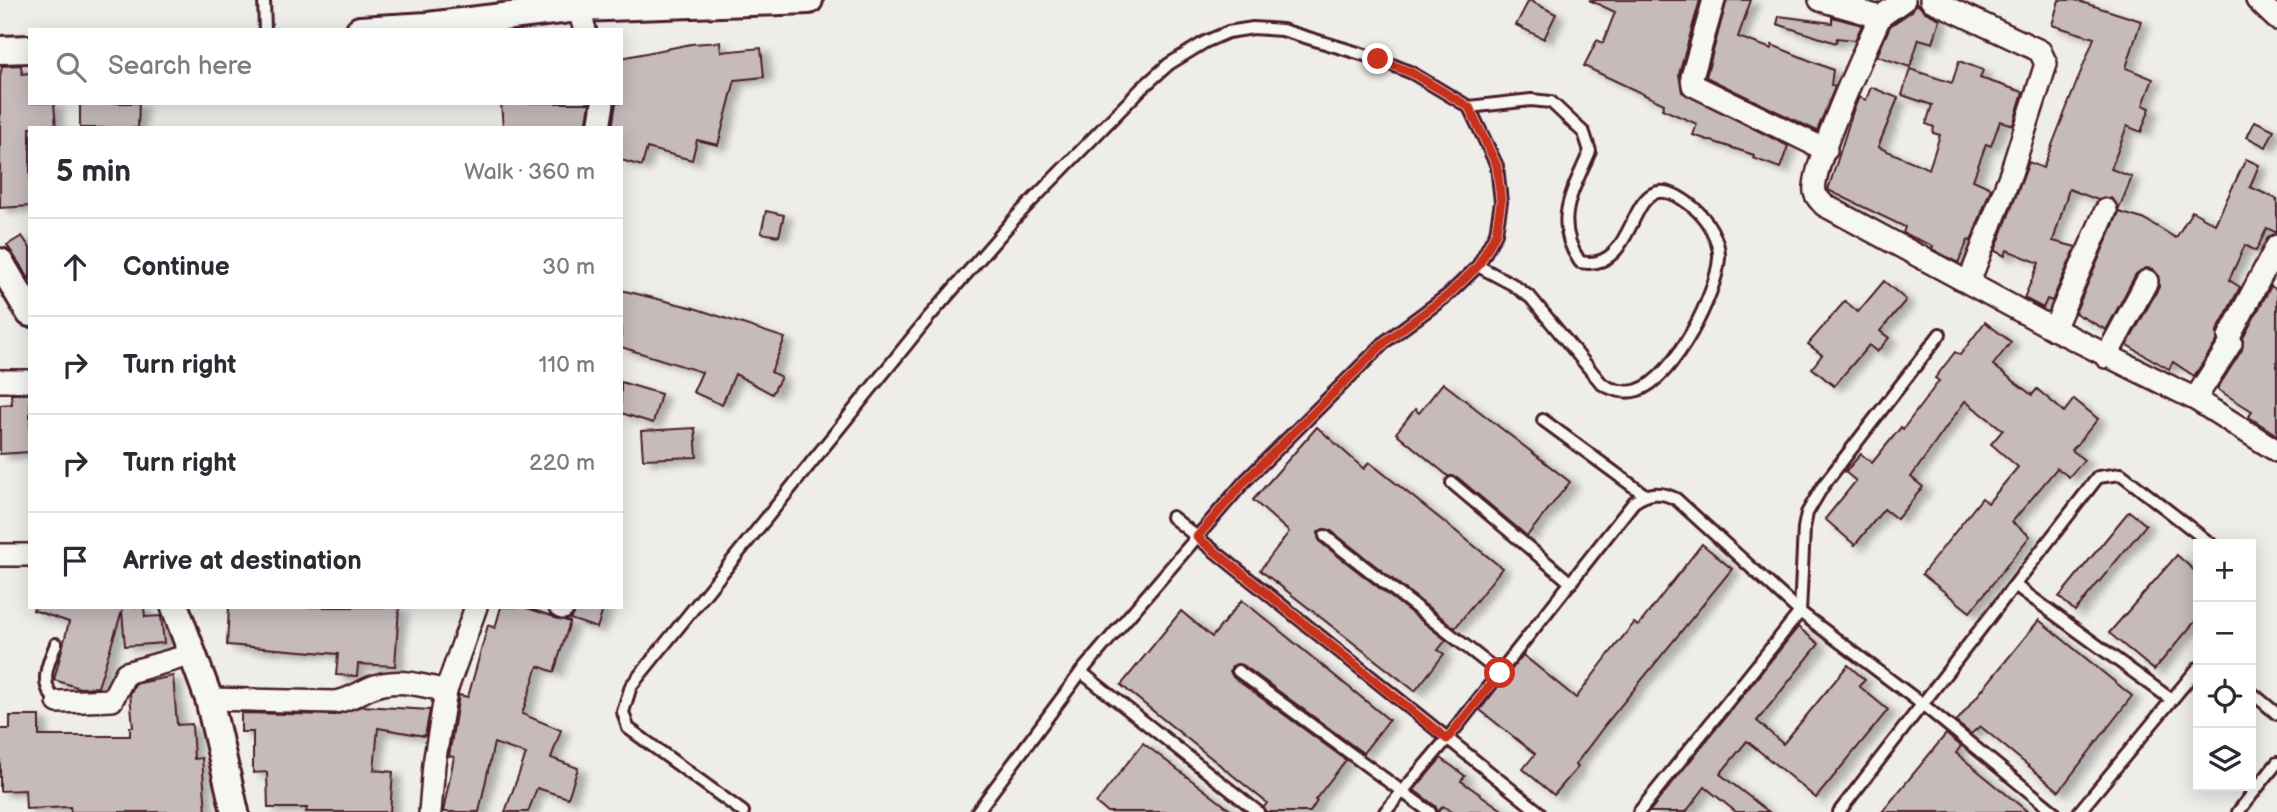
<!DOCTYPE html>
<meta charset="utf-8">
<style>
body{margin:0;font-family:"Balsamiq Sans",sans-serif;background:#f2f2f3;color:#2b2b33}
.controls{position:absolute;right:21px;bottom:21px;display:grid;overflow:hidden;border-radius:0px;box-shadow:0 4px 18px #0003}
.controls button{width:63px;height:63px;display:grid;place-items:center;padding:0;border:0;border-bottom:2px solid #e1e1e2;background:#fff;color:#2b2b33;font:35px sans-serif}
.stop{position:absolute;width:21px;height:21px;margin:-16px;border:5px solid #c8321e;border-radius:50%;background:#fff}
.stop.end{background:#c8321e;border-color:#fff;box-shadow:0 2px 7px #0008}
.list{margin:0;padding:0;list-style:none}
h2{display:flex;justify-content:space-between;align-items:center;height:91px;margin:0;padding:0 28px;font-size:30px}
h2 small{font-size:23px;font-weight:400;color:#7c7c81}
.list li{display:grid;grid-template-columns:46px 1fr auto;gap:21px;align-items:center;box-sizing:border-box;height:98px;padding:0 28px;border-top:2px solid #e1e1e2}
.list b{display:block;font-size:26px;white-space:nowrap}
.list em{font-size:23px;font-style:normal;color:#7c7c81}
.icon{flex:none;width:38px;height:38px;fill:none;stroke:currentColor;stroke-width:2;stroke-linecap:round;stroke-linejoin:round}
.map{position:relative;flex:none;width:2277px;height:812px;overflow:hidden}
.search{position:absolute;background:#fff;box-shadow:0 4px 18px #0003;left:28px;top:28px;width:595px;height:77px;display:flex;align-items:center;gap:18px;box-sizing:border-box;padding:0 24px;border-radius:0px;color:#7c7c81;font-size:26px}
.panel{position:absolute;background:#fff;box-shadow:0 4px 18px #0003;left:28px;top:126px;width:595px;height:483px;border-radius:0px}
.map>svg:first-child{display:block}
.building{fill:#c6babb;stroke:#4a1f2b;stroke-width:2;filter:url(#shadow)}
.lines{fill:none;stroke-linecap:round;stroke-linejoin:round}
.service-casing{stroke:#4a1f2b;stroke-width:16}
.minor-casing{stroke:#4a1f2b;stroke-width:26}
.tertiary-casing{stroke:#4a1f2b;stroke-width:32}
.service{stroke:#f6f6f2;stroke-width:10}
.minor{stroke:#f6f6f2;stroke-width:21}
.tertiary{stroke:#f6f6f2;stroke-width:26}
.route{stroke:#c8321e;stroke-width:9}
</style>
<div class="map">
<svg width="2277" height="812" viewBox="0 0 2277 812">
<defs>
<filter id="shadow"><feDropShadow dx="8" dy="4.5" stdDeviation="3.5" flood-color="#0004"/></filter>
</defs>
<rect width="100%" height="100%" fill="#efedea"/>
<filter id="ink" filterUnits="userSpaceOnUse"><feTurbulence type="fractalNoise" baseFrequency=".0143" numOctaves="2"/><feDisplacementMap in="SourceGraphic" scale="14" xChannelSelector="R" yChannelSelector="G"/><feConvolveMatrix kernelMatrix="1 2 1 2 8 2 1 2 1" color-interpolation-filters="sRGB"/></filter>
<g filter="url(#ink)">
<g class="building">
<polygon points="1529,0 1556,14 1544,39 1516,25"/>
<polygon points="1589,0 1700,0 1679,74 1682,92 1788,146 1780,168 1753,158 1754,155 1693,135 1697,124 1662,109 1664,104 1584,66 1597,40 1603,43 1615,12"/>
<polygon points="1727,0 1751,0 1738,37 1772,49 1772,45 1833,70 1831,85 1835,87 1817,131 1706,77"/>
<polygon points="2059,0 2075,0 2141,21 2126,68 2153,79 2143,105 2150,108 2141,132 2127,126 2111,169 2132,177 2119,209 2111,198 2098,200 2069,189 2053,241 2076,247 2052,301 2047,299 2043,308 2024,298 2039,263 2007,250 2005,256 1995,251 2029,162 2043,168 2094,38 2052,25"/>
<polygon points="1916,3 1925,12 1940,19 1933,43 1919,39 1910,67 1877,56 1890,26 1912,11"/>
<polygon points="1779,16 1832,23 1832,17 1862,25 1855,40 1837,38 1836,43 1777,24"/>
<polygon points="720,42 721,52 761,48 764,77 735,80 718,145 697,140 692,160 647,148 642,166 621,160 621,128 612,128 616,103 621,103 621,58 691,44"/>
<polygon points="1959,61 1983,70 1980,78 2023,92 2013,125 2000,121 1991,146 1986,144 1973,180 1991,188 1971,241 1968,240 1958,263 1932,249 1933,246 1903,233 1905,227 1828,190 1853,111 1859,97 1866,100 1871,87 1898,98 1878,147 1929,169 1940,135 1933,133 1934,127 1926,124 1932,105 1902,95 1910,69 1952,83"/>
<polygon points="21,65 22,74 30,73 30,103 54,103 56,128 30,128 30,206 0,208 0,77 2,66"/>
<polygon points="80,103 139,103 138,128 80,128"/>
<polygon points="501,103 590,103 586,128 503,128"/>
<polygon points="2255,121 2274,130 2266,147 2247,137"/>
<polygon points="2246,159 2259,165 2250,187 2277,199 2277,233 2267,228 2256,251 2245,245 2229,280 2240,287 2217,331 2217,341 2194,376 2173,362 2169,369 2127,345 2159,287 2158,275 2153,269 2146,268 2136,274 2106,330 2075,313 2119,212 2146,220 2176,238 2192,211 2215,224"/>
<polygon points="766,211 784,215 779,236 761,233"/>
<polygon points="22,236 30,248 30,280 7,245"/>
<polygon points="1884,281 1906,300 1880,331 1889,338 1877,352 1869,345 1834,386 1812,368 1822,355 1808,344 1845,301 1858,312"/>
<polygon points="2271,286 2277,290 2277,435 2249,417 2252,411 2217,389 2242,350 2243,338"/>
<polygon points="621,290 694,308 785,338 771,372 781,377 772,394 735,374 722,405 693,392 702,372 621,347"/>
<polygon points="1985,322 2011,342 1993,365 2032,395 2037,389 2064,412 2074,399 2098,419 2072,450 2084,460 2069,477 2057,468 2012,522 2030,536 1970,612 1922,574 1982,498 1988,503 2018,467 1991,444 2003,430 1965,401 1911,477 1923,487 1897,519 1884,509 1855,545 1825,519 1856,481 1845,472 1861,454 1872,463 1901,427 1903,429 1939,381 1935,378 1955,352 1960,355"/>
<polygon points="621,382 661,394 653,423 621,413"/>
<polygon points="1443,383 1570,482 1527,536 1457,477 1448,476 1396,433 1415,409 1419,413"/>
<polygon points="11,394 30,394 30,452 0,454 0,405 12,404"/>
<polygon points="1317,427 1364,469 1369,462 1502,568 1455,628 1330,530 1323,529 1318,532 1320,542 1446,640 1438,650 1444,654 1415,691 1260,570 1289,532 1253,500"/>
<polygon points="695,428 697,457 643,459 641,431"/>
<polygon points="2129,511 2146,525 2075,611 2059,597"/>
<polygon points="1702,544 1732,569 1605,725 1575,765 1578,767 1554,795 1523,769 1535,754 1480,710 1523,655 1576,698 1609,654 1634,623 1638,626"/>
<polygon points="2177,555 2198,574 2198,618 2154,670 2109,633"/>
<polygon points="1242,600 1389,720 1363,753 1243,665 1232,666 1230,671 1233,677 1346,760 1315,800 1317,801 1310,812 1266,812 1264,807 1267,803 1121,685 1181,611 1212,637"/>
<polygon points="34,607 144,607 145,617 161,616 164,643 125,646 122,611 98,687 80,688 54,680 69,622 33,610"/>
<polygon points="229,607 399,607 395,666 358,664 357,676 336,675 338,654 227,645"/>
<polygon points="501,607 524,607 570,622 554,672 538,666 522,714 561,730 551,758 578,768 568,798 537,788 528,812 505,812 526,754 494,743 479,812 443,812 454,757 449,756 459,695 468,697 488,625 495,628"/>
<polygon points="576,607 604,607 597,628 570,619"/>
<polygon points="2039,620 2132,696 2059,791 1980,726 1971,734 1956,722"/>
<polygon points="1798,627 1819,644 1757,721 1783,744 1848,665 1865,680 1859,686 1888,710 1816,798 1747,741 1720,774 1769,812 1736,812 1705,787 1686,812 1649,812"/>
<polygon points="173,676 177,725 192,724 194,759 202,758 206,812 71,812 70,807 26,809 25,790 0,791 0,729 10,729 10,716 39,716 39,736 130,736 130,727 133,727 130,694 135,684"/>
<polygon points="362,706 430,710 425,736 378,728 374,770 393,772 390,812 306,812 307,808 268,808 267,772 253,773 253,732 241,732 241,713 335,715"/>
<polygon points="1946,734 1961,746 1956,753 2028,812 1882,812"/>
<polygon points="1143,743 1233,812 1107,812 1096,803"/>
<polygon points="1441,758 1465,776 1461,781 1505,812 1452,812 1443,806 1438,812 1435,806 1414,790"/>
</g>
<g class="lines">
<g class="service-casing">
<g id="service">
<polyline points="264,0 265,30"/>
<polyline points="1543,420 1645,495"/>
<polyline points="1452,483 1571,583"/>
<polyline points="1172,517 1539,812"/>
<polyline points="1325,536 1500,673"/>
<polyline points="2016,586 2172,700"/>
<path d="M56,644C47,665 38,686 58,702"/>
<polyline points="1238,671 1430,812"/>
<polyline points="1081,672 1258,812"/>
<polyline points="2251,692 2277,714"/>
<path d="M743,812L628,728L623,712L631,686L928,318L1016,217L1141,89L1169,64L1205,42L1228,32L1253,28L1282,30L1378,59L1412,73L1469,107L1531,100L1551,102L1584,133L1590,151C1573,191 1552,221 1580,262C1646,275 1622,149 1693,207C1707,219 1720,240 1719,258C1717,293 1674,379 1638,390C1626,394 1612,390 1602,384L1531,298L1512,284L1478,266"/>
<polyline points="977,812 1081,672 1245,481 1386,341 1448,295 1478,266 1496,233 1501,202 1497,166 1469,107"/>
<path d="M1385,812L1447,739L1634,502C1649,492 1660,491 1676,499L1800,612L1922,704L2054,812"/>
<polyline points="1639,812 1800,612 1804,528 1807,513 1823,486 1940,334"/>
<polyline points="1839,812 2098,477 2121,474 2211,544"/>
<polyline points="2079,812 2198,668"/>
<polyline points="2238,812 2277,763"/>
</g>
</g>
<g class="minor-casing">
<g id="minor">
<polyline points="1714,0 1692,77 1693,85 1826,150"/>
<polyline points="1820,0 1880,17 1904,0"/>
<polyline points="1931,0 2040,51 2046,64 2011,173 1969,282"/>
<polyline points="2257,0 2277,19"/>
<polyline points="578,8 585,30"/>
<path d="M1880,17C1867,45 1810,169 1815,192C1816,198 1821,201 1824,205L2054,329L2195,399L2277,451"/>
<polyline points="599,128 603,103"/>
<polyline points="2054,329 2106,210"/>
<polyline points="2106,357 2147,281"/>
<polyline points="0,381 30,381"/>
<polyline points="2195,399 2231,343 2229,337 2277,246"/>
<polyline points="0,555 30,555"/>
<polyline points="560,607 563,608"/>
<path d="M209,699L335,702C349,700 357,694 370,688C396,677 421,685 446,691"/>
<polyline points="58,702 112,700 126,673 194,654"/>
<polyline points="430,812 434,764 446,691 476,607"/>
</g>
</g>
<g class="tertiary-casing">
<g id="tertiary">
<polyline points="360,30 428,26 578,8 809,0"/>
<polyline points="0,50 30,49"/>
<polyline points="0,262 30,313"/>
<polyline points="175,607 209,699 235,812"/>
</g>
</g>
<use href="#service" class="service"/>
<use href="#minor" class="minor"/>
<use href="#tertiary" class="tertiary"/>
</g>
</g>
<g class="lines" filter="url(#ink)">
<polyline class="route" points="1378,59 1412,73 1469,107 1497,166 1501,202 1496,233 1478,266 1448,295 1386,341 1245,481 1197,537 1447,739 1500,673"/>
</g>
</svg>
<div class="controls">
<button>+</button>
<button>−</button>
<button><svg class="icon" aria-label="locate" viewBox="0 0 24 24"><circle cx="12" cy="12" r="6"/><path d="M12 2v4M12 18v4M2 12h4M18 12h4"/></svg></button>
<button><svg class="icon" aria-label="layers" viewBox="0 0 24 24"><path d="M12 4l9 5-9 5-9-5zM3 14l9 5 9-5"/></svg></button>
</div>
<div class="stop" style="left:1500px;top:673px"></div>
<div class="stop end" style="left:1378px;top:59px"></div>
<div class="search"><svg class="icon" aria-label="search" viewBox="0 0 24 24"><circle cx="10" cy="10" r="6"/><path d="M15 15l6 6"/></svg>Search here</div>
<section class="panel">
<h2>5 min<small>Walk · 360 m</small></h2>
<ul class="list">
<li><svg class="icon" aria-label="ahead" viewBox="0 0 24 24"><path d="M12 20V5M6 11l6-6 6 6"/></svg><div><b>Continue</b></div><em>30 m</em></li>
<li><svg class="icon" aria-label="right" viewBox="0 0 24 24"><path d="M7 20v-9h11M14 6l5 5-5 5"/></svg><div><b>Turn right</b></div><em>110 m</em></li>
<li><svg class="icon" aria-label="right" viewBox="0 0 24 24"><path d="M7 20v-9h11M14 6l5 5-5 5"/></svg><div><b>Turn right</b></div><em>220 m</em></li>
<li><svg class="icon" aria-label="arrive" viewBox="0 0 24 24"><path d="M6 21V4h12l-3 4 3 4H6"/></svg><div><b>Arrive at destination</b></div></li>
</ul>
</section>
</div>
